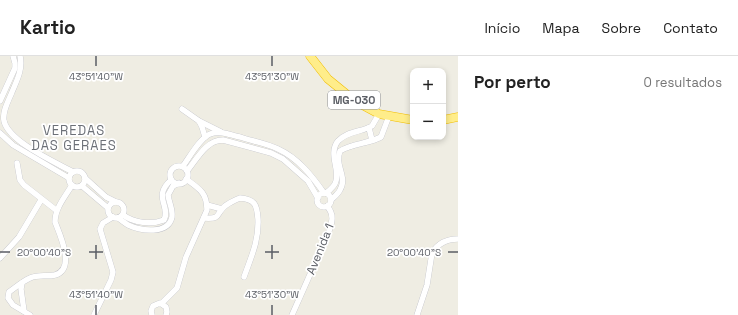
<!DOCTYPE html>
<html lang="pt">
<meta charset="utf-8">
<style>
body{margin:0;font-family:"Space Grotesk",sans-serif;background:#f2f2f2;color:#222}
.controls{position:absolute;right:12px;top:12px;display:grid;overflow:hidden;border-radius:8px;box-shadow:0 2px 6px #0003}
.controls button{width:36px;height:36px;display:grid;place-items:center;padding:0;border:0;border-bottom:1px solid #e0e0e0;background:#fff;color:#222;font:20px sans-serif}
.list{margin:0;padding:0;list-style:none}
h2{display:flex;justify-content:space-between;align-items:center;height:52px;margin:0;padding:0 16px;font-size:17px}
h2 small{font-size:13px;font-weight:400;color:#767676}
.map{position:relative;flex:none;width:458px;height:259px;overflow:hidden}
header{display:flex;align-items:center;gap:24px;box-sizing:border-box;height:56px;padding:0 20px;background:#fff;border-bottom:1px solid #e0e0e0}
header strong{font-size:19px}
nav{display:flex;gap:22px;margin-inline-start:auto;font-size:14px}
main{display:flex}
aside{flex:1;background:#fff}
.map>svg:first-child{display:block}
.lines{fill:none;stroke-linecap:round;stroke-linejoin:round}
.minor-casing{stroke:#bbbcc3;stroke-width:6}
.highway-casing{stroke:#f2be00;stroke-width:9}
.minor{stroke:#fff;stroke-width:5.5}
.highway{stroke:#ffed8a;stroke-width:8}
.ticks{fill:none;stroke:#5b5e65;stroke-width:1.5}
.labels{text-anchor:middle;stroke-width:3.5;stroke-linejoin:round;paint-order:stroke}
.shield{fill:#fff;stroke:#8c8e93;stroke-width:1}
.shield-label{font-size:11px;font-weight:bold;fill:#5b5e65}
.street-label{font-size:12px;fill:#5b5e65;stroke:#fff}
.neighbourhood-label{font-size:13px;letter-spacing:1px;fill:#6c7077;stroke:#fff}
.ticks-label{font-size:10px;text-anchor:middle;fill:#5b5e65;stroke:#fff;stroke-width:3.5;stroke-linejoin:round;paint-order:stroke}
</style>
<header>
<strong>Kartio</strong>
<nav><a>Início</a><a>Mapa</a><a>Sobre</a><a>Contato</a></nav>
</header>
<main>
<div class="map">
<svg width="458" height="259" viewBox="0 0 458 259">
<rect width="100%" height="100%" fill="#efede3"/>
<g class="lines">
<g class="minor-casing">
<g id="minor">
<path d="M20,0C23,13 17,24 12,36C9,44 2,55 4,65C9,86 55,106 73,116"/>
<polyline points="0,45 15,12 15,7 13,0"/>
<polyline points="182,53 199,65 221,76"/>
<polyline points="199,65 202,71 205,81"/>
<polyline points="369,72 372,84"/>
<polyline points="0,77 13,89 69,122"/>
<polyline points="17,107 20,124 24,129 56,154"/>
<path d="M183,110C189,102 200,82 210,78C220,74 230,79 240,81C252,85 266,87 278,93C298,102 312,120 324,137"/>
<circle cx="179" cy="119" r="9"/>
<circle cx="77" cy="123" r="8"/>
<path d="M187,115C197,103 206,84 223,84L271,97L283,103L308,125L318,142"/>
<polyline points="85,122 106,141 116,146"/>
<polyline points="82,130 108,152"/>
<path d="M326,137C330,134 335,130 336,125C340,114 328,97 338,85C347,75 362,76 372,70L379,58"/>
<circle cx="324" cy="144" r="7"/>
<path d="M331,144C334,141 338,138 340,134C348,120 334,110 340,95C353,87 368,88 381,81L389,60"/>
<circle cx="116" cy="154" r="8"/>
<polyline points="207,149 222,153"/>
<path d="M123,159C134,167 151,169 164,164C171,150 152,141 171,124"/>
<path d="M118,162C121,164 125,167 128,169C141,175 168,179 172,161C173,153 169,147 168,139L173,130L179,127"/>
<path d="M204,162C223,163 214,159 225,150C229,147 235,144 240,142C255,143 257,149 258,163C259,185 251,201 244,221"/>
<polyline points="0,202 19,181 41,144"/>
<polyline points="22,227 21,233 24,255"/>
<path d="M162,247L177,232L186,201L207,154C207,137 200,133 186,123"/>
<path d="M30,259L13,249L8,242L9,236C16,231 23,225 30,222C38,218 47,221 55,219C76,213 60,179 55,166C55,152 65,141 72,129"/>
<polyline points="94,259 111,224 113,216 100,173 103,167 113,161"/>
<polyline points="152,259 151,255 153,250 160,247 166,251 167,256 166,259"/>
<path d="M292,259L328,178C332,167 335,159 327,150"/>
<path d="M417,259L427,229L432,197C438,187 446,183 458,183"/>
</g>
</g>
<g class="highway-casing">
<g id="highway">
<polyline points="310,0 328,23 355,45 379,58 413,64"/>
<polyline points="443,64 458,61"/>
</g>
</g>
<use href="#minor" class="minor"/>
<use href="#highway" class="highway"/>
</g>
<path class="ticks" d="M96,0V10M272,0V10M96,189V203M272,189V203M0,196H10M89,196H103M265,196H279M448,196H458M96,249V259M272,249V259"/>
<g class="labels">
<rect class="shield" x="328" y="35" width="52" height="18" rx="3"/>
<g class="shield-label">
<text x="354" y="48">MG-030</text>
</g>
<g class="street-label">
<text transform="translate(320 193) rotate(-68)" y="4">Avenida 1</text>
</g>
<g class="neighbourhood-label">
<text x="74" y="79">VEREDAS<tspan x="74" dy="15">DAS GERAES</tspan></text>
</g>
</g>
<g class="ticks-label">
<text x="96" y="24">43°51'40"W</text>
<text x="272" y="24">43°51'30"W</text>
<text x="44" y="200">20°00'40"S</text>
<text x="414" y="200">20°00'40"S</text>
<text x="96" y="242">43°51'40"W</text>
<text x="272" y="242">43°51'30"W</text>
</g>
</svg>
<div class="controls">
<button>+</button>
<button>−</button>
</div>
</div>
<aside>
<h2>Por perto<small>0 resultados</small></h2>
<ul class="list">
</ul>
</aside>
</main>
